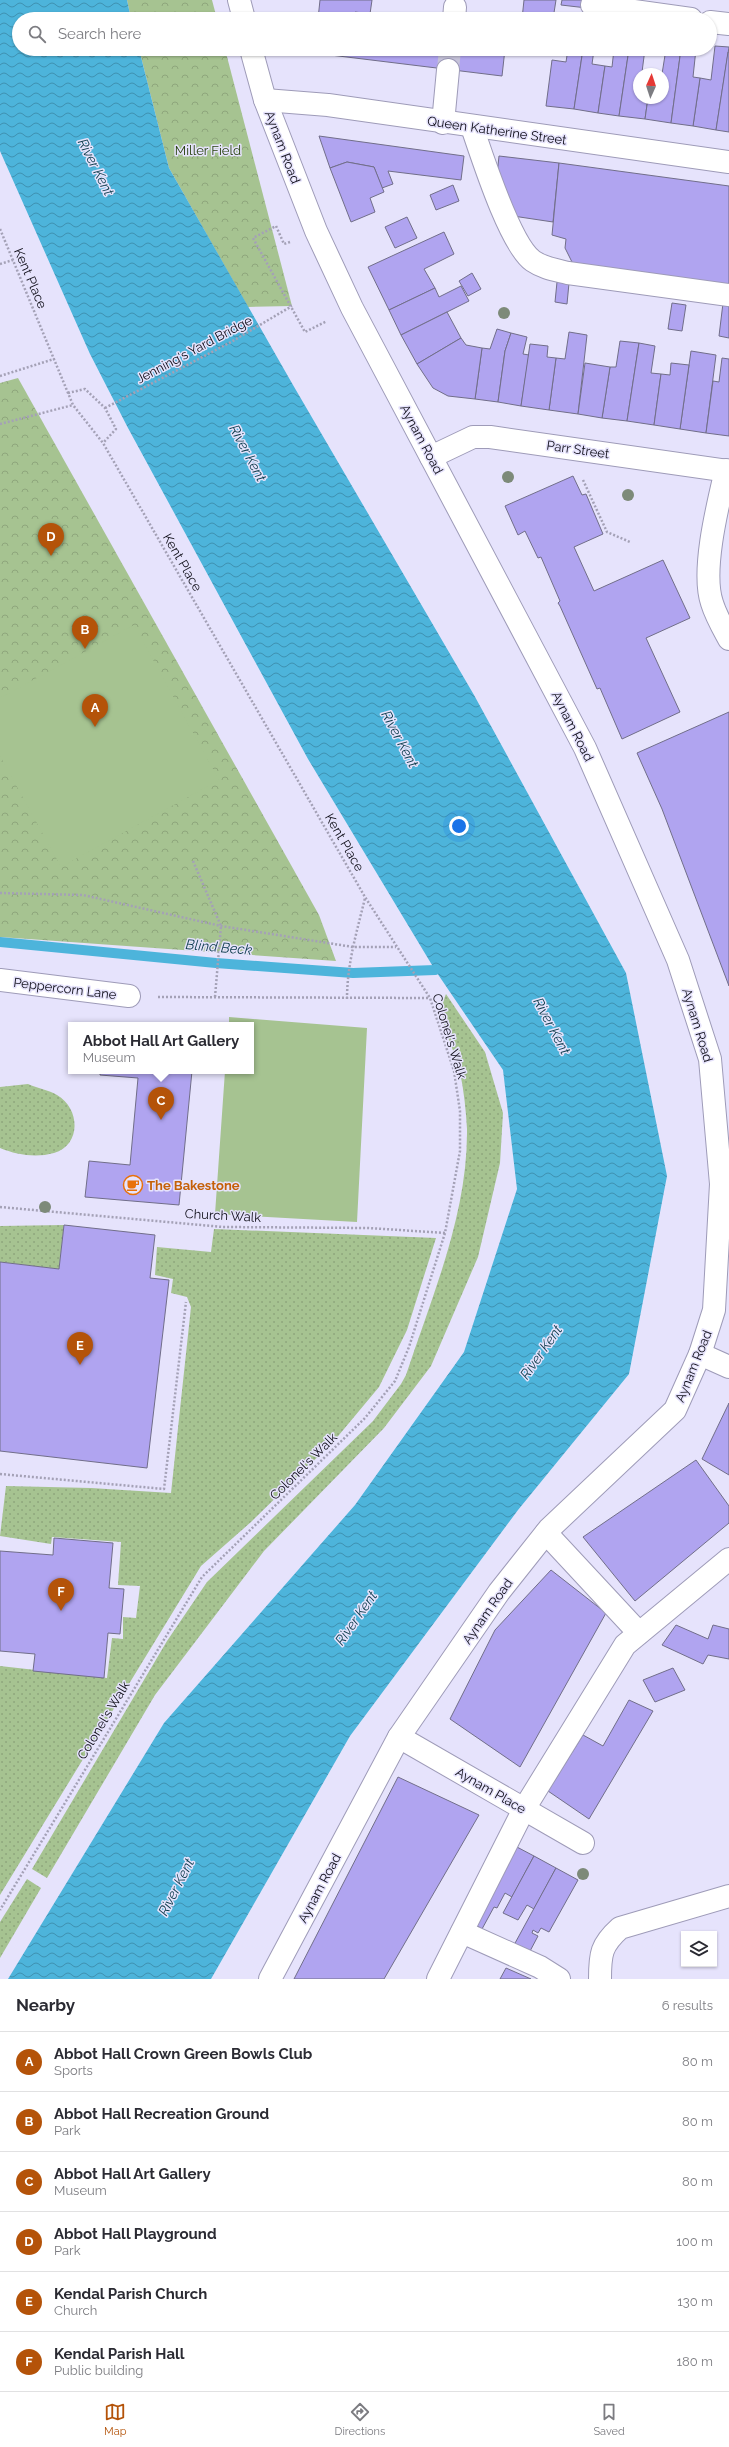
<!DOCTYPE html>
<style>
body{margin:0;font-family:Raleway,sans-serif;background:#f7f7f7;color:#2b2b33}
.controls{position:absolute;right:12px;bottom:12px;display:grid;overflow:hidden;border-radius:0px;box-shadow:0 1px 3px #0004}
.controls button{width:36px;height:36px;display:grid;place-items:center;padding:0;border:0;border-bottom:1px solid #e1e1e2;background:#fff;color:#2b2b33;font:20px sans-serif}
.compass{position:absolute;left:633px;top:68px;width:36px;height:36px;border-radius:50%;background:#fff;box-shadow:0 1px 3px #0004;rotate:3deg}
.you{position:absolute;left:459px;top:826px;width:14px;height:14px;margin:-10px;border:3px solid #fff;border-radius:50%;background:#1a73e8;box-shadow:0 0 0 6px #1a73e833}
.badge{display:grid;place-items:center;width:26px;height:26px;border-radius:50%;background:#b45309;color:#fff;font-size:13px;font-weight:700}
.pin{position:absolute;translate:-50% -33px;filter:drop-shadow(0 1px 2px #0008)}
.pin::after{content:'';position:absolute;top:21px;width:14px;height:12px;background:inherit;clip-path:polygon(0 0,100% 0,50% 100%)}
.popup{position:absolute;left:68px;top:1022px;width:186px;height:52px;box-sizing:border-box;display:grid;place-content:center;border-radius:0px;background:#fff;filter:drop-shadow(0 1px 3px #0005);font-size:13px;white-space:nowrap;color:#7c7c81}
.popup b{font-size:15px;color:#2b2b33}
.popup::after{content:'';position:absolute;left:50%;top:100%;margin-left:-8px;border:8px solid transparent;border-top-color:#fff}
.list{margin:0;padding:0;list-style:none}
h2{display:flex;justify-content:space-between;align-items:center;height:52px;margin:0;padding:0 16px;font-size:17px}
h2 small{font-size:13px;font-weight:400;color:#7c7c81}
.list li{display:grid;grid-template-columns:26px 1fr auto;gap:12px;align-items:center;box-sizing:border-box;height:60px;padding:0 16px;border-top:1px solid #e1e1e2}
.list b{display:block;font-size:15px;white-space:nowrap}
.list p{margin:0;font-size:13px;white-space:nowrap;color:#7c7c81}
.list em{font-size:13px;font-style:normal;color:#7c7c81}
.icon{flex:none;width:22px;height:22px;fill:none;stroke:currentColor;stroke-width:2;stroke-linecap:round;stroke-linejoin:round}
.map{position:relative;flex:none;width:729px;height:1979px;overflow:hidden}
.search{position:absolute;background:#fff;box-shadow:0 1px 3px #0004;left:12px;right:12px;top:12px;height:44px;display:flex;align-items:center;gap:10px;box-sizing:border-box;padding:0 14px;border-radius:22px;color:#7c7c81;font-size:15px}
.sheet{height:412px;background:#fff}
nav{display:flex;justify-content:space-around;align-items:center;box-sizing:border-box;height:56px;border-top:1px solid #e1e1e2;background:#fff;font-size:11px;color:#7c7c81}
nav a{display:grid;justify-items:center;gap:2px}
nav .on{color:#b45309}
.map>svg:first-child{display:block}
.grass{fill:url(#grass-dots)}
.park{fill:url(#park-crowns)}
.garden{fill:#a6c391}
.water{fill:url(#water-waves)}
.lines{fill:none;stroke-linecap:round;stroke-linejoin:round}
.stream{stroke:#4db4db;stroke-width:10}
.building{fill:#b0a4f0;stroke:#716e89}
.minor-tunnel{stroke:#c6c3da;stroke-width:22;stroke-dasharray:22 11;stroke-linecap:butt}
.minor-casing{stroke:#9e9bb8;stroke-width:24}
.highway-casing{stroke:#9e9bb8;stroke-width:24}
.path{stroke:#a4a1b6;stroke-width:2.5;stroke-dasharray:2 2;stroke-linecap:butt}
.minor{stroke:#fff;stroke-width:22}
.highway{stroke:#fff;stroke-width:22}
.tree{fill:#7d8a79}
.labels{text-anchor:middle;stroke-width:3;stroke-linejoin:round;paint-order:stroke}
.street-label{font-size:13px;fill:#0f0e18;stroke:#e6e3fc}
.park-label{font-size:13px;fill:#27410d;stroke:#e6e3fc}
.food-label{font-size:13px;font-weight:bold;fill:#c56008;stroke:#e6e3fc;text-anchor:start}
.water-label{font-size:14px;font-style:italic;fill:#0d3c4c;stroke:#e6e3fc}
</style>
<div class="map">
<svg width="729" height="1979" viewBox="0 0 729 1979">
<defs>
<pattern id="grass-dots" width="8" height="8" patternUnits="userSpaceOnUse"><rect width="8" height="8" fill="#a6c391"/><path d="M2 2h.1M6 6h.1" fill="none" stroke="#8ea67c" stroke-width="1.8" stroke-linecap="round"/></pattern>
<pattern id="park-crowns" width="20" height="18" patternUnits="userSpaceOnUse"><rect width="20" height="18" fill="#a6c391"/><path d="M2 6a3 3 0 1 1 6 0M12 15a3 3 0 1 1 6 0" fill="none" stroke="#8ea67c"/></pattern>
<pattern id="water-waves" width="16" height="10" patternUnits="userSpaceOnUse"><rect width="16" height="10" fill="#4db4db"/><path d="M0 5q4-4 8 0t8 0" fill="none" stroke="#3e91b1"/></pattern>
</defs>
<rect width="100%" height="100%" fill="#e6e3fc"/>
<g class="grass">
<path d="M446,994L485,1052L503,1113L500,1163L478,1257L431,1366L384,1428L264,1551L155,1695L47,1878L32,1869L167,1641L207,1582L373,1421L401,1384L406,1375C432,1296 468,1214 467,1129C466,1111 464,1091 460,1072C455,1048 434,1018 446,994Z"/>
<path d="M28,1084C37,1088 49,1090 57,1095C80,1108 82,1145 54,1153C36,1158 17,1155 0,1148V1087Z"/>
<polygon points="64,1225 59,1269 0,1262 0,1226"/>
<polygon points="214,1229 436,1238 407,1330 379,1387 334,1441 251,1522 201,1566 0,1895 0,1666 107,1678 112,1638 123,1639 123,1617 136,1618 140,1586 118,1585 121,1542 52,1537 51,1544 0,1536 6,1486 91,1488 171,1493 191,1307 187,1297 171,1293 173,1279 155,1275 157,1247 211,1252"/>
<polygon points="27,1879 41,1888 0,1958 0,1922"/>
</g>
<g class="park">
<polygon points="127,0 212,0 217,19 131,19"/>
<polygon points="139,49 225,49 292,306 248,307 169,168"/>
<polygon points="18,378 319,915 336,961 0,937 0,383"/>
</g>
<g class="garden">
<polygon points="134,625 219,780 61,867 0,756 0,698"/>
<polygon points="229,1017 367,1028 357,1222 215,1214 225,1071 251,1071 251,1025 229,1025"/>
</g>
<polygon class="water" points="0,0 127,0 131,19 19,19 19,49 139,49 169,168 293,385 474,695 626,973 667,1176 629,1374 518,1510 350,1736 211,1979 8,1979 164,1723 355,1505 464,1352 517,1189 503,1070 435,970 308,759 128,428 90,354 0,151"/>
<g class="lines">
<polyline class="stream" points="0,942 216,963 353,973 435,970"/>
</g>
<g class="building">
<polygon points="320,0 372,0 370,14 355,12 354,19 318,19"/>
<polygon points="524,0 556,0 553,19 522,19"/>
<polygon points="562,0 588,0 587,8 561,5"/>
<polygon points="715,46 729,47 716,130 693,126 700,78 711,80"/>
<polygon points="314,49 505,49 502,76 314,53"/>
<polygon points="527,49 550,49 549,52"/>
<polygon points="568,49 583,49 574,109 546,106 552,60 566,62"/>
<polygon points="583,49 594,50 592,64 605,66 598,113 574,109"/>
<polygon points="614,49 629,49 619,116 598,113 605,66 612,67"/>
<polygon points="629,49 645,49 642,72 651,73 639,74 639,98 648,98 645,119 619,116"/>
<polygon points="666,49 681,49 671,123 645,119 648,98 663,98 662,74"/>
<polygon points="681,49 696,49 693,77 700,78 693,126 671,123"/>
<polygon points="728,52 729,52 729,132 716,130"/>
<polygon points="319,136 464,156 461,180 388,171 393,184 382,188 374,167 347,162 330,168"/>
<polygon points="499,156 559,163 553,222 513,216 497,175"/>
<polygon points="347,162 374,167 384,192 370,198 375,212 351,222 330,168"/>
<polygon points="559,163 729,186 729,286 573,264 565,248 566,239 552,235"/>
<polygon points="453,185 459,201 436,210 430,195"/>
<polygon points="407,217 417,238 395,248 385,227"/>
<polygon points="444,232 454,254 424,269 435,288 389,310 368,267"/>
<polygon points="472,273 481,289 468,296 459,281"/>
<polygon points="557,282 569,283 567,304 555,302"/>
<polygon points="461,286 469,301 401,335 389,310 435,288 439,297"/>
<polygon points="672,303 686,305 682,331 668,329"/>
<polygon points="723,303 729,304 729,338 719,336"/>
<polygon points="447,312 461,338 417,364 401,335"/>
<polygon points="497,329 511,333 505,351 498,402 475,399 482,348 490,349"/>
<polygon points="569,332 587,335 578,414 549,410 556,358 565,359"/>
<polygon points="511,333 527,337 523,354 529,355 521,406 498,402 505,351"/>
<polygon points="461,338 466,345 482,348 475,399 448,396 433,388 417,364"/>
<polygon points="620,341 639,343 627,421 602,418 610,367 616,367"/>
<polygon points="639,343 655,346 651,373 661,374 654,425 627,421"/>
<polygon points="530,344 548,346 547,357 556,358 549,410 521,406"/>
<polygon points="691,351 716,355 706,433 680,429"/>
<polygon points="722,358 729,359 729,436 706,433 713,381 719,382"/>
<polygon points="585,363 610,367 602,418 578,414"/>
<polygon points="671,363 689,365 680,429 654,425 661,374 670,375"/>
<polygon points="573,476 582,495 586,494 603,534 574,547 594,591 663,560 690,618 646,638 680,712 622,739 600,688 597,689 560,606 558,603 560,601 541,557 538,558 525,531 518,535 505,506"/>
<polygon points="729,712 729,986 662,809 637,753"/>
<polygon points="100,1071 192,1071 179,1205 85,1197 89,1161 130,1165 138,1078 100,1075"/>
<polygon points="64,1225 155,1235 150,1278 169,1280 147,1468 0,1451 0,1262 59,1269"/>
<polygon points="729,1403 729,1475 702,1459"/>
<polygon points="696,1460 729,1506 729,1523 635,1601 583,1537"/>
<polygon points="54,1538 113,1543 109,1588 124,1589 120,1634 108,1633 104,1678 33,1671 35,1654 0,1651 0,1551 53,1555"/>
<polygon points="551,1570 606,1613 520,1767 450,1719 495,1630"/>
<polygon points="676,1625 708,1639 713,1625 729,1629 729,1659 708,1655 703,1664 662,1645"/>
<polygon points="673,1668 685,1690 655,1702 643,1680"/>
<polygon points="629,1700 653,1711 589,1819 548,1791 583,1735 603,1746"/>
<polygon points="398,1777 479,1815 384,1979 294,1979"/>
<polygon points="515,1846 534,1856 512,1897 505,1893 497,1908 494,1907 482,1929 473,1923"/>
<polygon points="534,1856 556,1868 534,1909 527,1905 518,1920 503,1913"/>
<polygon points="556,1868 578,1880 549,1932 541,1928 538,1933 533,1930 532,1933 538,1936 529,1953 514,1945"/>
<polygon points="506,1968 531,1979 500,1979"/>
</g>
<g class="lines">
<polyline class="minor-tunnel" points="448,70 450,49"/>
<g class="minor-casing">
<g id="minor">
<polyline points="592,5 691,19"/>
<polyline points="454,19 455,7"/>
<polyline points="710,22 729,24"/>
<polyline points="265,100 328,105 729,162"/>
<polyline points="443,123 448,70"/>
<path d="M472,127C482,156 510,245 533,261C543,268 556,270 568,273L729,295"/>
<polyline points="431,457 473,437 490,437 729,471"/>
<path d="M726,470C718,504 701,571 712,603C716,616 723,628 729,639"/>
<polyline points="0,980 129,996"/>
<polyline points="700,1354 729,1367"/>
<polyline points="546,1533 639,1633"/>
<polyline points="399,1737 583,1843"/>
<polyline points="462,1932 540,1967 559,1979"/>
<polyline points="438,1979 524,1809 625,1645 729,1559"/>
<path d="M600,1979C600,1954 601,1945 620,1928L729,1896"/>
</g>
</g>
<g class="highway-casing">
<g id="highway">
<polyline points="239,0 244,19"/>
<polyline points="251,49 265,100 316,231 352,308 585,748 678,960 710,1059 721,1184 714,1310 700,1354 675,1410 549,1529 499,1592 399,1737 270,1979"/>
</g>
</g>
<g class="path">
<polyline points="0,229 73,405 103,443 365,897 430,998 454,1071 460,1111 460,1151 445,1233 409,1347 395,1381 365,1418 202,1577 0,1910"/>
<polyline points="290,242 284,244 276,226 253,238 305,332 327,321"/>
<polyline points="0,264 13,260"/>
<polyline points="0,376 54,359"/>
<polyline points="68,393 85,389 105,408 116,429 103,443"/>
<polyline points="105,408 231,342 292,306"/>
<polyline points="0,424 73,405"/>
<polyline points="583,480 607,532 630,542"/>
<polyline points="193,861 221,926 215,997"/>
<polyline points="0,893 83,895 221,926 353,947 396,947"/>
<polyline points="158,997 430,998"/>
<path d="M347,999C347,964 357,931 365,898"/>
<polyline points="0,1207 223,1227 369,1228 445,1233"/>
<polyline points="0,1474 164,1489 186,1302"/>
</g>
<use href="#minor" class="minor"/>
<use href="#highway" class="highway"/>
</g>
<g class="tree">
<circle cx="504" cy="313" r="6"/>
<circle cx="508" cy="477" r="6"/>
<circle cx="628" cy="495" r="6"/>
<circle cx="45" cy="1207" r="6"/>
<circle cx="583" cy="1874" r="6"/>
</g>
<defs>
<g id="cafe-ring" transform="scale(1)"><circle r="9.5" fill="#e6e3fc" stroke="#e8710a" stroke-width="1.5"/><path d="M-5.5-4.5H6V0H3Q3 3.5 0 3.5H-2.5Q-5.5 3.5-5.5 0ZM3-3.2v2h1.7v-2ZM-6 4.5H4V6H-6Z" fill="#e8710a"/></g>
</defs>
<g fill-rule="evenodd">
<use href="#cafe-ring" x="133" y="1185"/>
</g>
<g class="labels">
<g class="street-label">
<text transform="translate(497 130) rotate(8)" y="5">Queen Katherine Street</text>
<text transform="translate(283 147) rotate(69)" y="5">Aynam Road</text>
<text transform="translate(31 278) rotate(67)" y="5">Kent Place</text>
<text transform="translate(194 349) rotate(-28)" y="5">Jenning's Yard Bridge</text>
<text transform="translate(422 439) rotate(62)" y="5">Aynam Road</text>
<text transform="translate(578 449) rotate(8)" y="5">Parr Street</text>
<text transform="translate(183 562) rotate(60)" y="5">Kent Place</text>
<text transform="translate(573 726) rotate(63)" y="5">Aynam Road</text>
<text transform="translate(345 842) rotate(60)" y="5">Kent Place</text>
<text transform="translate(65 988) rotate(7)" y="5">Peppercorn Lane</text>
<text transform="translate(698 1025) rotate(73)" y="5">Aynam Road</text>
<text transform="translate(450 1036) rotate(73)" y="5">Colonel's Walk</text>
<text transform="translate(223 1215) rotate(3)" y="5">Church Walk</text>
<text transform="translate(693 1366) rotate(-68)" y="5">Aynam Road</text>
<text transform="translate(303 1466) rotate(-45)" y="5">Colonel's Walk</text>
<text transform="translate(487 1611) rotate(-55)" y="5">Aynam Road</text>
<text transform="translate(103 1720) rotate(-59)" y="5">Colonel's Walk</text>
<text transform="translate(491 1790) rotate(30)" y="5">Aynam Place</text>
<text transform="translate(319 1888) rotate(-62)" y="5">Aynam Road</text>
</g>
<g class="park-label">
<text x="208" y="155">Miller Field</text>
</g>
<g class="food-label">
<text x="147" y="1190">The Bakestone</text>
</g>
<g class="water-label">
<text transform="translate(96 167) rotate(63)" y="5">River Kent</text>
<text transform="translate(248 453) rotate(62)" y="5">River Kent</text>
<text transform="translate(400 739) rotate(62)" y="5">River Kent</text>
<text transform="translate(219 947) rotate(5)" y="5">Blind Beck</text>
<text transform="translate(552 1026) rotate(62)" y="5">River Kent</text>
<text transform="translate(541 1352) rotate(-55)" y="5">River Kent</text>
<text transform="translate(356 1618) rotate(-55)" y="5">River Kent</text>
<text transform="translate(176 1887) rotate(-63)" y="5">River Kent</text>
</g>
</g>
</svg>
<div class="controls">
<button><svg class="icon" aria-label="layers" viewBox="0 0 24 24"><path d="M12 4l9 5-9 5-9-5zM3 14l9 5 9-5"/></svg></button>
</div>
<svg class="compass" viewBox="-18 -18 36 36"><path d="M0-13l5 13h-10z" fill="#e53935"/><path d="M0 13l5-13h-10z" fill="#7c7c81"/></svg>
<div class="you"></div>
<div class="pin badge" style="left:95px;top:727px">A</div>
<div class="pin badge" style="left:85px;top:649px">B</div>
<div class="pin badge" style="left:161px;top:1120px">C</div>
<div class="popup"><b>Abbot Hall Art Gallery</b>Museum</div>
<div class="pin badge" style="left:51px;top:556px">D</div>
<div class="pin badge" style="left:80px;top:1365px">E</div>
<div class="pin badge" style="left:61px;top:1611px">F</div>
<div class="search"><svg class="icon" aria-label="search" viewBox="0 0 24 24"><circle cx="10" cy="10" r="6"/><path d="M15 15l6 6"/></svg>Search here</div>
</div>
<section class="sheet">
<h2>Nearby<small>6 results</small></h2>
<ul class="list">
<li><span class="badge">A</span><div><b>Abbot Hall Crown Green Bowls Club</b><p>Sports</p></div><em>80 m</em></li>
<li><span class="badge">B</span><div><b>Abbot Hall Recreation Ground</b><p>Park</p></div><em>80 m</em></li>
<li><span class="badge">C</span><div><b>Abbot Hall Art Gallery</b><p>Museum</p></div><em>80 m</em></li>
<li><span class="badge">D</span><div><b>Abbot Hall Playground</b><p>Park</p></div><em>100 m</em></li>
<li><span class="badge">E</span><div><b>Kendal Parish Church</b><p>Church</p></div><em>130 m</em></li>
<li><span class="badge">F</span><div><b>Kendal Parish Hall</b><p>Public building</p></div><em>180 m</em></li>
</ul>
</section>
<nav>
<a class="on"><svg class="icon" aria-label="map" viewBox="0 0 24 24"><path d="M3 6l6-2 6 2 6-2v14l-6 2-6-2-6 2zM9 4v14M15 6v14"/></svg>Map</a>
<a><svg class="icon" aria-label="directions" viewBox="0 0 24 24"><path d="M12 3l9 9-9 9-9-9zM9 14v-3h6M13 9l2 2-2 2"/></svg>Directions</a>
<a><svg class="icon" aria-label="saved" viewBox="0 0 24 24"><path d="M7 4h10v16l-5-4-5 4z"/></svg>Saved</a>
</nav>
